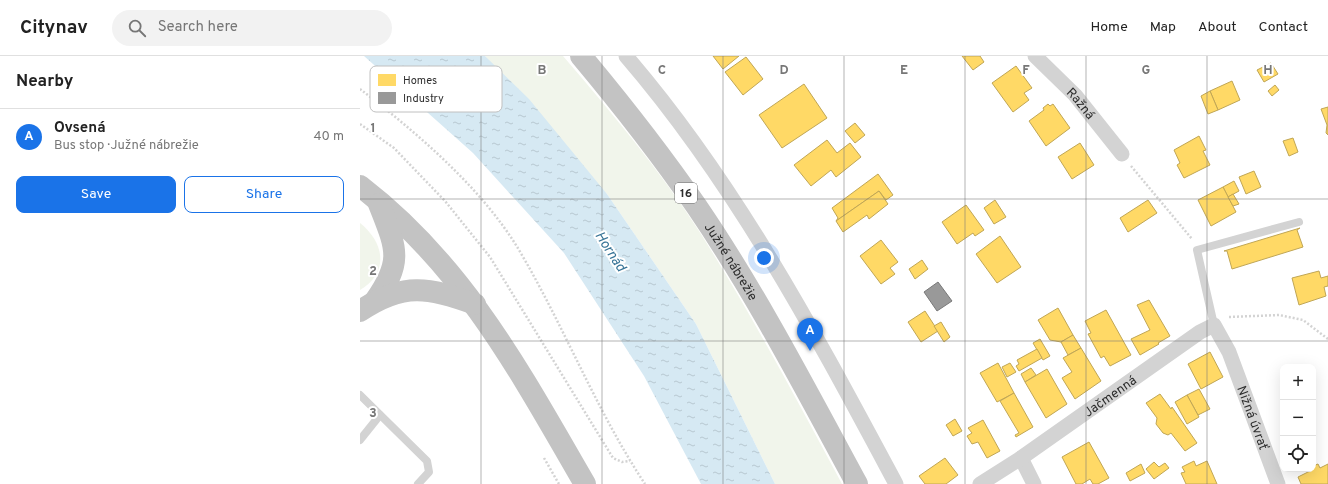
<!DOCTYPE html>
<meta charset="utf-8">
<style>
body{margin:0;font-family:Overpass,sans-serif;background:#f2f2f2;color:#222}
.controls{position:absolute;right:12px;bottom:12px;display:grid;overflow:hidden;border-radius:8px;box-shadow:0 4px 16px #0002}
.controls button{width:36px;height:36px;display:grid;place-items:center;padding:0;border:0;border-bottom:1px solid #e0e0e0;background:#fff;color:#222;font:20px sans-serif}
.you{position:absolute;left:404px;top:202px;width:14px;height:14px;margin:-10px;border:3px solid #fff;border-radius:50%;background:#1a73e8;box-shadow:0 0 0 6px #1a73e833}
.badge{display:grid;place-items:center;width:26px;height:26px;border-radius:50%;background:#1a73e8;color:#fff;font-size:13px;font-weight:700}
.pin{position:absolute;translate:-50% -33px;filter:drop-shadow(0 1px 2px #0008)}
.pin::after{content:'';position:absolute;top:21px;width:14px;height:12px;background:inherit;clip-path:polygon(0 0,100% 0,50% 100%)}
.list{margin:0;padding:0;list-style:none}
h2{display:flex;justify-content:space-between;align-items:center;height:52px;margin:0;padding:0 16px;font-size:17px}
h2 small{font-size:13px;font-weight:400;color:#767676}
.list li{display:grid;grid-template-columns:26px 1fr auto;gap:12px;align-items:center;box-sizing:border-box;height:56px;padding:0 16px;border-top:1px solid #e0e0e0}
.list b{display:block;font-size:15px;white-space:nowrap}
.list p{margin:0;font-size:13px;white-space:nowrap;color:#767676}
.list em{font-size:13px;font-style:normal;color:#767676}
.actions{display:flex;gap:8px;padding:12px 16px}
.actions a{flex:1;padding:9px 0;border:1px solid #1a73e8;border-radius:8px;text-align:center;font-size:14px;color:#1a73e8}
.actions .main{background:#1a73e8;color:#fff}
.icon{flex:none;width:22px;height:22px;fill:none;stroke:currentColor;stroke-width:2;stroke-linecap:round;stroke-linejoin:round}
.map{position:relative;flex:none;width:968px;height:428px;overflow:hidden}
header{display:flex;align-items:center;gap:24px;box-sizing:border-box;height:56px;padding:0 20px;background:#fff;border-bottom:1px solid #e0e0e0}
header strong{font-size:19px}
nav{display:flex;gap:22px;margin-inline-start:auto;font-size:14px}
.search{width:280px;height:36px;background:#f2f2f2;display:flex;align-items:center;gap:10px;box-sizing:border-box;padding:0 14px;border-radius:22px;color:#767676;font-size:15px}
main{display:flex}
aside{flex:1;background:#fff}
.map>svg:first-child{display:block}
.green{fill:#f1f5eb}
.water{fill:url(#water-ripples)}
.homes{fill:#ffd966;stroke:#c0a655}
.industry{fill:#999;stroke:#797979}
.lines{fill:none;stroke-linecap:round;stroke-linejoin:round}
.path{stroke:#d3d3d3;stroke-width:2.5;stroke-dasharray:2 2;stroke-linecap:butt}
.service{stroke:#d3d3d3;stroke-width:8}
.minor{stroke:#d3d3d3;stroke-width:15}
.trunk{stroke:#c3c3c3;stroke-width:22}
.grid{fill:none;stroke:#777;stroke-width:1;stroke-opacity:0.55}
.labels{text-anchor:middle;stroke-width:4;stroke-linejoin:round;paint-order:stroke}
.shield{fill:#fff;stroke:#6d6d6d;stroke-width:1}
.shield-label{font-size:12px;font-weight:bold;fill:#2e2e2e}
.street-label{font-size:13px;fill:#2e2e2e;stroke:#fff}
.water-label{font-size:14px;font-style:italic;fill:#367396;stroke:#fff}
.key{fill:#fff;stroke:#c0c0c0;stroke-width:1}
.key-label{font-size:11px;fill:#2e2e2e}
.grid-label{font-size:13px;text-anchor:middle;font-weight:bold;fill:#777;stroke:#fff;stroke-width:4;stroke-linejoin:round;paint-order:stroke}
</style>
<header>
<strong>Citynav</strong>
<div class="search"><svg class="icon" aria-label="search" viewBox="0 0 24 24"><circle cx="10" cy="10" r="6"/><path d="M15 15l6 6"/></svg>Search here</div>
<nav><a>Home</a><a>Map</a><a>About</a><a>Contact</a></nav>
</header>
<main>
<aside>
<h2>Nearby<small></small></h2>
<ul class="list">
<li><span class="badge">A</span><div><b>Ovsená</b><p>Bus stop · Južné nábrežie</p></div><em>40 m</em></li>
</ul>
<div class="actions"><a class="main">Save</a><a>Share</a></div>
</aside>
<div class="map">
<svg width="968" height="428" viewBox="0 0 968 428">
<defs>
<pattern id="water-ripples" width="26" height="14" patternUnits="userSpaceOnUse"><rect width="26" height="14" fill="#d6e9f3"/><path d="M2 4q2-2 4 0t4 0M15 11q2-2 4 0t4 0" fill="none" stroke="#b8c8d1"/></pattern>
</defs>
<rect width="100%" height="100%" fill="#fff"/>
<g class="green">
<path d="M125,0H203C251,56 299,113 339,175C391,257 436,343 482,428H415L336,268L247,138Z"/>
<path d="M0,167C24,186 30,216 0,234Z"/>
</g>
<polygon class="water" points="4,0 125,0 169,43 247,138 336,268 415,428 341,428 284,320 204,197 113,97"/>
<g class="homes">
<polygon points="353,0 379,0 363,13"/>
<polygon points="602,0 620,0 624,6 613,14"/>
<polygon points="386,1 403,23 383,39 365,16"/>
<polygon points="911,7 918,18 904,26 897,14"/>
<polygon points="656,10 672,32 664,37 669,44 653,56 632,27"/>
<polygon points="872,25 880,44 858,54 850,35"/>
<polygon points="444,28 467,62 422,92 399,59"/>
<polygon points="915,29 919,34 912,40 908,35"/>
<polygon points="850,35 858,54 848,58 841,40"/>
<polygon points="688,48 690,50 693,48 710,72 686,90 669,65 684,54 683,52"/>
<polygon points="968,51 968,79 966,77 967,69 961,53"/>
<polygon points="495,67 505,79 495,87 485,75"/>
<polygon points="839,80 846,94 843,95 850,109 824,122 817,109 820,107 814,94"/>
<polygon points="933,82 938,96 929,100 923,85"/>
<polygon points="467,84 477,97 490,87 501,101 476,121 471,114 451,130 434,109"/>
<polygon points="720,87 734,109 712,123 698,101"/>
<polygon points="894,115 901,131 886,138 879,121"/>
<polygon points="518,118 533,139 526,144 519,135 476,165 478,162 472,152"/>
<polygon points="874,125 879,135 868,141 863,131"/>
<polygon points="863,131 876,156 851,170 838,144"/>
<polygon points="519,135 528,148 509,163 507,159 483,176 476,165"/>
<polygon points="873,138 879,148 873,150 868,141"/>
<polygon points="635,144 646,161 634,168 624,152"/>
<polygon points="788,144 797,157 768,176 760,162"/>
<polygon points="606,149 624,174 615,180 613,177 597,188 582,166"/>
<polygon points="940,172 937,174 943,191 872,213 867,195 864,195"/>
<polygon points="640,180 661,211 637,227 616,198"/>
<polygon points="521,184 538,206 530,212 535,218 521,228 500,200"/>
<polygon points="562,204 568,213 555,223 549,213"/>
<polygon points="959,215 961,222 968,220 968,230 964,231 966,240 939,249 932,222"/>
<polygon points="789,244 810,280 798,287 799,288 780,299 771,283 790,274 777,249"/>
<polygon points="698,252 713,279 701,286 690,284 678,264"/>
<polygon points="746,254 771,299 750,310 744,300 741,302 728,278 731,277 725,265"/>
<polygon points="565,255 578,275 561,286 548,266"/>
<polygon points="581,266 590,281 584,286 574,270"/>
<polygon points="713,279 721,292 708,299 701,286"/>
<polygon points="680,283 690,300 683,304 673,287"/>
<polygon points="721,292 741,325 715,343 702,322 712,316 703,302"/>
<polygon points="677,293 682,302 659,315 656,310 659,308 657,304"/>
<polygon points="850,296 863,321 841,333 828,308"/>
<polygon points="638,307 654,337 637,346 620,317"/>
<polygon points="650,307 656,316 647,321 642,311"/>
<polygon points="671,312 676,319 665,326 661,318"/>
<polygon points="687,313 707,348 686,362 665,326"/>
<polygon points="839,333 850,353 838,359 827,339"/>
<polygon points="654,337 673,371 656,381 655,379 659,377 640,345"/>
<polygon points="800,338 811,353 812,351 837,387 825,395 811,377 808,379 803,377 796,368 797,362 786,347"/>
<polygon points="827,339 839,361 827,368 815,346"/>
<polygon points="595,363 602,375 593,380 586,369"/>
<polygon points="623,364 640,395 627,402 618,386 612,388 607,380 612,377 608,372"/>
<polygon points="729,386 749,422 738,428 733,428 730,423 722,428 716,428 702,401"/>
<polygon points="585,402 598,419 586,428 565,428 559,420"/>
<polygon points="834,405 836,410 847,405 857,428 826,428 821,417 825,416 822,411"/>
<polygon points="794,406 799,411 805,407 809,412 794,423 786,413"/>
<polygon points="781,408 785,417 770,425 766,417"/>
<polygon points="958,408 960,412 968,408 968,428 941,428 938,421 950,415 949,413 953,413 953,410"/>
</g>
<polygon class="industry" points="578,226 592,245 577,255 564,236"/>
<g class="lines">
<g class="path">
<path d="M0,33C56,76 122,132 159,194C204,270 236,354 285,428"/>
<polyline points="0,68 34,92 85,145 130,201 253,402 262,406 270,405"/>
<polyline points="771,110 832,183"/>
<polyline points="869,261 919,259 943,264 968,283"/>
<polyline points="184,402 199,428"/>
</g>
<g class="service">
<polyline points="854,269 837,194 939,166"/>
<polyline points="0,339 67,405 69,416 58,428"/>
<polyline points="0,384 20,359"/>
</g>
<g class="minor">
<path d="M266,0C377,129 456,279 536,428"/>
<path id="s1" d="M675,0L715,39L762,98"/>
<polyline points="661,402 674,428"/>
<path id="s2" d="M620,428L661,402L840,276L854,269L869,296L918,428"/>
</g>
<g class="trunk">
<path id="s3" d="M221,0C262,49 301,99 337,151C397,239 446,334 497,428"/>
<path d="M0,130C104,210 160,316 225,428"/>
<path d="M15,245C44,204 36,192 19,148"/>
<path d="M0,255C43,226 69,231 115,248"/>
</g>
</g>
<path class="grid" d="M121,0V428M242,0V428M363,0V428M484,0V428M605,0V428M726,0V428M847,0V428M0,143H968M0,285H968"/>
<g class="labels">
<rect class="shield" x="315" y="127" width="22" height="20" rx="3"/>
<g class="shield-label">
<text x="326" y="141">16</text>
</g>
<g class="street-label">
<text dy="5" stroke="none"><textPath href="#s1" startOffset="66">Ražná</textPath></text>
<text dy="5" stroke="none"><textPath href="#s3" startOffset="255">Južné nábrežie</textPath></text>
<text dy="5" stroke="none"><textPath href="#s2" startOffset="157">Jačmenná</textPath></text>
<text dy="5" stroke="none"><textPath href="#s2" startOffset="384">Nižná úvrať</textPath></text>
</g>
<g class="water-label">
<text transform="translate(251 195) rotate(57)" y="5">Hornád</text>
</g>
</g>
<rect x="10" y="10" width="132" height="46" rx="6" class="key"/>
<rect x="18" y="18" width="18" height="12" fill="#ffd966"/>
<rect x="18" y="36" width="18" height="12" fill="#999"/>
<g class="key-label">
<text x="43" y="28">Homes</text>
<text x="43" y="46">Industry</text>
</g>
<g class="grid-label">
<text x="182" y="18">B</text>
<text x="302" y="18">C</text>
<text x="424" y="18">D</text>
<text x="544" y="18">E</text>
<text x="666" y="18">F</text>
<text x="786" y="18">G</text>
<text x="908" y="18">H</text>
<text x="13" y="76">1</text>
<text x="13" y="219">2</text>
<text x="13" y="361">3</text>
</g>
</svg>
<div class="controls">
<button>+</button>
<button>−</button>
<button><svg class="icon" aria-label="locate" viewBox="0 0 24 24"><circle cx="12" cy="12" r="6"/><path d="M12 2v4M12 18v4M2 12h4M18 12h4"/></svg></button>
</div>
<div class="you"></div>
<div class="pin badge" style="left:450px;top:295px">A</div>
</div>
</main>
